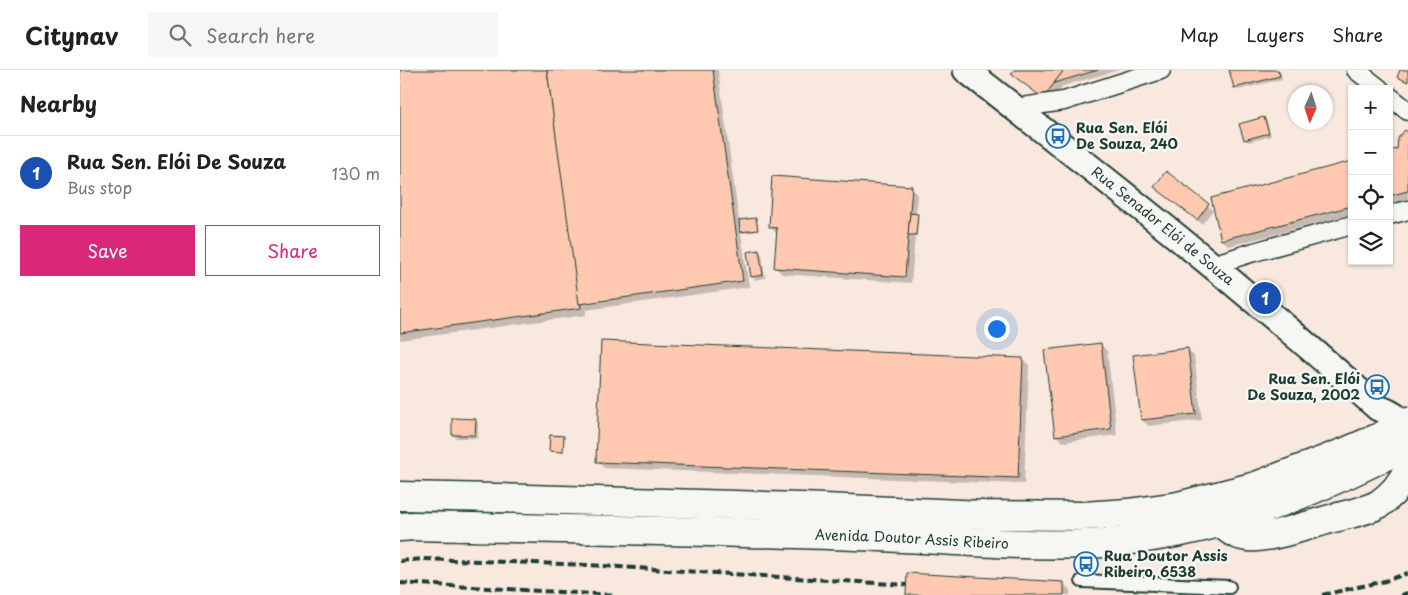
<!DOCTYPE html>
<meta charset="utf-8">
<style>
body{margin:0;font-family:"Playpen Sans",sans-serif;background:#f6f6f6;color:#202124}
.controls{position:absolute;right:15px;top:15px;display:grid;overflow:hidden;border-radius:0px;box-shadow:0 1px 4px #0004}
.controls button{width:45px;height:45px;display:grid;place-items:center;padding:0;border:0;border-bottom:1px solid #e0e0e0;background:#fff;color:#202124;font:25px sans-serif}
.compass{position:absolute;left:888px;top:15px;width:45px;height:45px;border-radius:50%;background:#fff;box-shadow:0 1px 4px #0004;rotate:183deg}
.you{position:absolute;left:596px;top:258px;width:18px;height:18px;margin:-12px;border:4px solid #fff;border-radius:50%;background:#1a73e8;box-shadow:0 0 0 8px #1a73e833}
.badge{display:grid;place-items:center;width:32px;height:32px;border-radius:50%;background:#db2777;color:#fff;font-size:16px;font-weight:700}
.pin{position:absolute;translate:-50% -50%;border:2px solid #fff;box-shadow:0 1px 5px #0006}
.list{margin:0;padding:0;list-style:none}
h2{display:flex;justify-content:space-between;align-items:center;height:65px;margin:0;padding:0 20px;font-size:21px}
h2 small{font-size:16px;font-weight:400;color:#757577}
.list li{display:grid;grid-template-columns:32px 1fr auto;gap:15px;align-items:center;box-sizing:border-box;height:75px;padding:0 20px;border-top:1px solid #e0e0e0}
.list b{display:block;font-size:19px;white-space:nowrap}
.list p{margin:0;font-size:16px;white-space:nowrap;color:#757577}
.list em{font-size:16px;font-style:normal;color:#757577}
.actions{display:flex;gap:10px;padding:15px 20px}
.actions a{flex:1;padding:11px 0;border:1px solid #db2777;border-radius:0px;text-align:center;font-size:18px;color:#db2777}
.actions .main{background:#db2777;color:#fff}
.icon{flex:none;width:28px;height:28px;fill:none;stroke:currentColor;stroke-width:2;stroke-linecap:round;stroke-linejoin:round}
.map{position:relative;flex:none;width:1008px;height:525px;overflow:hidden}
header{display:flex;align-items:center;gap:30px;box-sizing:border-box;height:70px;padding:0 25px;background:#fff;border-bottom:1px solid #e0e0e0}
header strong{font-size:24px}
nav{display:flex;gap:28px;margin-inline-start:auto;font-size:18px}
.search{width:350px;height:45px;background:#f6f6f6;display:flex;align-items:center;gap:12px;box-sizing:border-box;padding:0 18px;border-radius:0px;color:#757577;font-size:19px}
main{display:flex}
aside{flex:1;background:#fff}
.map>svg:first-child{display:block}
.shadow{fill:#0003}
.building{fill:#fec9b0;stroke:#1f3d34}
.lines{fill:none;stroke-linecap:round;stroke-linejoin:round}
.pedestrian-casing{stroke:#1f3d34;stroke-width:16}
.minor-casing{stroke:#1f3d34;stroke-width:21}
.secondary-casing{stroke:#1f3d34;stroke-width:29}
.primary-casing{stroke:#1f3d34;stroke-width:31}
.pedestrian{stroke:#f6f6f2;stroke-width:12}
.minor{stroke:#f6f6f2;stroke-width:18}
.secondary{stroke:#f6f6f2;stroke-width:25}
.primary{stroke:#f6f6f2;stroke-width:28}
.rail{stroke:#1f3d34;stroke-width:4;stroke-dasharray:8 4;stroke-linecap:butt}
.labels{text-anchor:middle;stroke-width:5;stroke-linejoin:round;paint-order:stroke}
.poi-label{font-size:14px;font-weight:bold;fill:#1f3d34;stroke:#f6f6f2;text-anchor:start}
.street-label{font-size:14px;fill:#1f3d34;stroke:#f6f6f2}
</style>
<header>
<strong>Citynav</strong>
<div class="search"><svg class="icon" aria-label="search" viewBox="0 0 24 24"><circle cx="10" cy="10" r="6"/><path d="M15 15l6 6"/></svg>Search here</div>
<nav><a>Map</a><a>Layers</a><a>Share</a></nav>
</header>
<main>
<aside>
<h2>Nearby<small></small></h2>
<ul class="list">
<li><span class="badge" style="background:#1a4fb4">1</span><div><b>Rua Sen. Elói De Souza</b><p>Bus stop</p></div><em>130 m</em></li>
</ul>
<div class="actions"><a class="main">Save</a><a>Share</a></div>
</aside>
<div class="map">
<svg width="1008" height="525" viewBox="0 0 1008 525">
<rect width="100%" height="100%" fill="#f8e8de"/>
<filter id="ink" filterUnits="userSpaceOnUse"><feTurbulence type="fractalNoise" baseFrequency=".02" numOctaves="2"/><feDisplacementMap in="SourceGraphic" scale="10" xChannelSelector="R" yChannelSelector="G"/><feConvolveMatrix kernelMatrix="1 2 1 2 8 2 1 2 1" color-interpolation-filters="sRGB"/></filter>
<g filter="url(#ink)">
<g class="shadow">
<polygon points="0,0 318,0 339,151 356,149 357,150 358,161 341,163 349,217 186,240 186,245 0,270"/>
<polygon points="615,0 719,0 663,16 650,34 619,10 612,4"/>
<polygon points="833,0 880,0 882,9 838,20 835,17"/>
<polygon points="603,10 608,15 604,20 598,16"/>
<polygon points="864,48 867,51 871,66 848,72 845,69"/>
<polygon points="1006,61 1008,63 1008,129 989,134 989,83 999,80"/>
<polygon points="952,92 952,144 829,176 822,170"/>
<polygon points="766,103 813,140 802,154 760,121"/>
<polygon points="511,117 517,124 516,145 518,146 517,166 515,166 511,213 382,204 376,198 378,163 376,163 370,157"/>
<polygon points="359,181 362,184 365,208 355,210 352,206"/>
<polygon points="700,274 707,281 717,365 663,372 656,365"/>
<polygon points="787,280 794,286 802,350 749,356 742,350"/>
<polygon points="622,289 629,295 624,414 204,398 198,391"/>
<polygon points="75,350 78,353 78,368 56,368 53,365"/>
<polygon points="664,514 670,520 670,525 507,525"/>
</g>
<g class="building">
<polygon points="0,0 147,0 181,238 0,263"/>
<polygon points="147,0 313,0 343,211 179,234"/>
<polygon points="614,0 664,0 643,28 611,4"/>
<polygon points="664,0 698,0 654,13"/>
<polygon points="829,0 878,0 880,6 834,18"/>
<polygon points="1000,0 1008,0 1008,12 997,7"/>
<polygon points="864,47 869,63 844,70 839,54"/>
<polygon points="1005,60 1008,62 1008,121 989,126 989,81 997,79 998,68"/>
<polygon points="952,91 952,136 821,170 811,128"/>
<polygon points="766,101 809,134 797,150 754,117"/>
<polygon points="372,106 512,116 505,207 374,198 377,158 369,157"/>
<polygon points="510,143 518,144 516,165 508,165"/>
<polygon points="356,148 358,160 340,162 339,150"/>
<polygon points="359,180 363,205 351,207 347,182"/>
<polygon points="201,271 623,288 618,408 196,392"/>
<polygon points="701,273 711,359 655,366 644,280"/>
<polygon points="788,278 796,344 741,350 733,285"/>
<polygon points="52,348 76,349 75,365 52,365"/>
<polygon points="150,365 164,366 163,382 149,381"/>
<polygon points="507,503 664,512 664,525 506,525"/>
</g>
<g class="lines">
<g class="pedestrian-casing">
<polyline id="pedestrian" points="682,511 829,517"/>
</g>
<g class="minor-casing">
<g id="minor">
<polyline points="956,0 980,19"/>
<polyline points="989,26 1008,41"/>
<polyline points="615,38 664,31 761,0"/>
<polyline points="989,145 1008,140"/>
<polyline points="812,195 854,182 952,155"/>
</g>
</g>
<g class="secondary-casing">
<g id="secondary">
<path id="s1" d="M566,0C706,109 846,219 978,338C993,343 1002,349 1008,364"/>
</g>
</g>
<g class="primary-casing">
<g id="primary">
<polyline points="0,426 97,428 401,437 584,445 683,446 728,443 778,436 856,416 945,382 982,366 1008,351"/>
<path d="M821,453C829,460 836,466 848,467C871,469 911,454 934,448C948,444 967,441 979,434C992,425 1002,413 1008,399"/>
<path id="s2" d="M0,457L14,456C161,459 309,461 456,466C532,468 609,477 685,474C717,473 749,468 781,462C860,446 936,411 1008,375"/>
</g>
</g>
<use href="#pedestrian" class="pedestrian"/>
<use href="#minor" class="minor"/>
<use href="#secondary" class="secondary"/>
<use href="#primary" class="primary"/>
<g class="rail">
<polyline points="0,491 24,489 189,495 506,515"/>
<polyline points="0,513 212,525"/>
<polyline points="922,525 985,511 1008,503"/>
<polyline points="1001,525 1008,523"/>
</g>
</g>
</g>
<defs>
<g id="bus-ring" transform="scale(1.25)"><circle r="9.5" fill="#f6f6f2" stroke="#1f6fb2" stroke-width="1.5"/><path d="M-5-6H5V4H4V6H2V4H-2V6H-4V4H-5ZM-3.5-4V0h7V-4ZM-3.5 1.2v1.5H-2V1.2ZM2 1.2v1.5H3.5V1.2Z" fill="#1f6fb2"/></g>
</defs>
<g fill-rule="evenodd">
<use href="#bus-ring" x="658" y="66"/>
<use href="#bus-ring" x="977" y="317"/>
<use href="#bus-ring" x="686" y="494"/>
</g>
<g class="labels">
<g class="poi-label">
<text x="676" y="63">Rua Sen. Elói<tspan x="676" dy="16">De Souza, 240</tspan></text>
<text x="960" y="314" text-anchor="end">Rua Sen. Elói<tspan x="960" dy="16">De Souza, 2002</tspan></text>
<text x="704" y="491">Rua Doutor Assis<tspan x="704" dy="16">Ribeiro, 6538</tspan></text>
</g>
<g class="street-label">
<text dy="5" stroke="none"><textPath href="#s1" startOffset="251">Rua Senador Elói de Souza</textPath></text>
<text dy="5" stroke="none"><textPath href="#s2" startOffset="512">Avenida Doutor Assis Ribeiro</textPath></text>
</g>
</g>
</svg>
<div class="controls">
<button>+</button>
<button>−</button>
<button><svg class="icon" aria-label="locate" viewBox="0 0 24 24"><circle cx="12" cy="12" r="6"/><path d="M12 2v4M12 18v4M2 12h4M18 12h4"/></svg></button>
<button><svg class="icon" aria-label="layers" viewBox="0 0 24 24"><path d="M12 4l9 5-9 5-9-5zM3 14l9 5 9-5"/></svg></button>
</div>
<svg class="compass" viewBox="-18 -18 36 36"><path d="M0-13l5 13h-10z" fill="#e53935"/><path d="M0 13l5-13h-10z" fill="#757577"/></svg>
<div class="you"></div>
<div class="pin badge" style="left:865px;top:228px;background:#1a4fb4">1</div>
</div>
</main>
